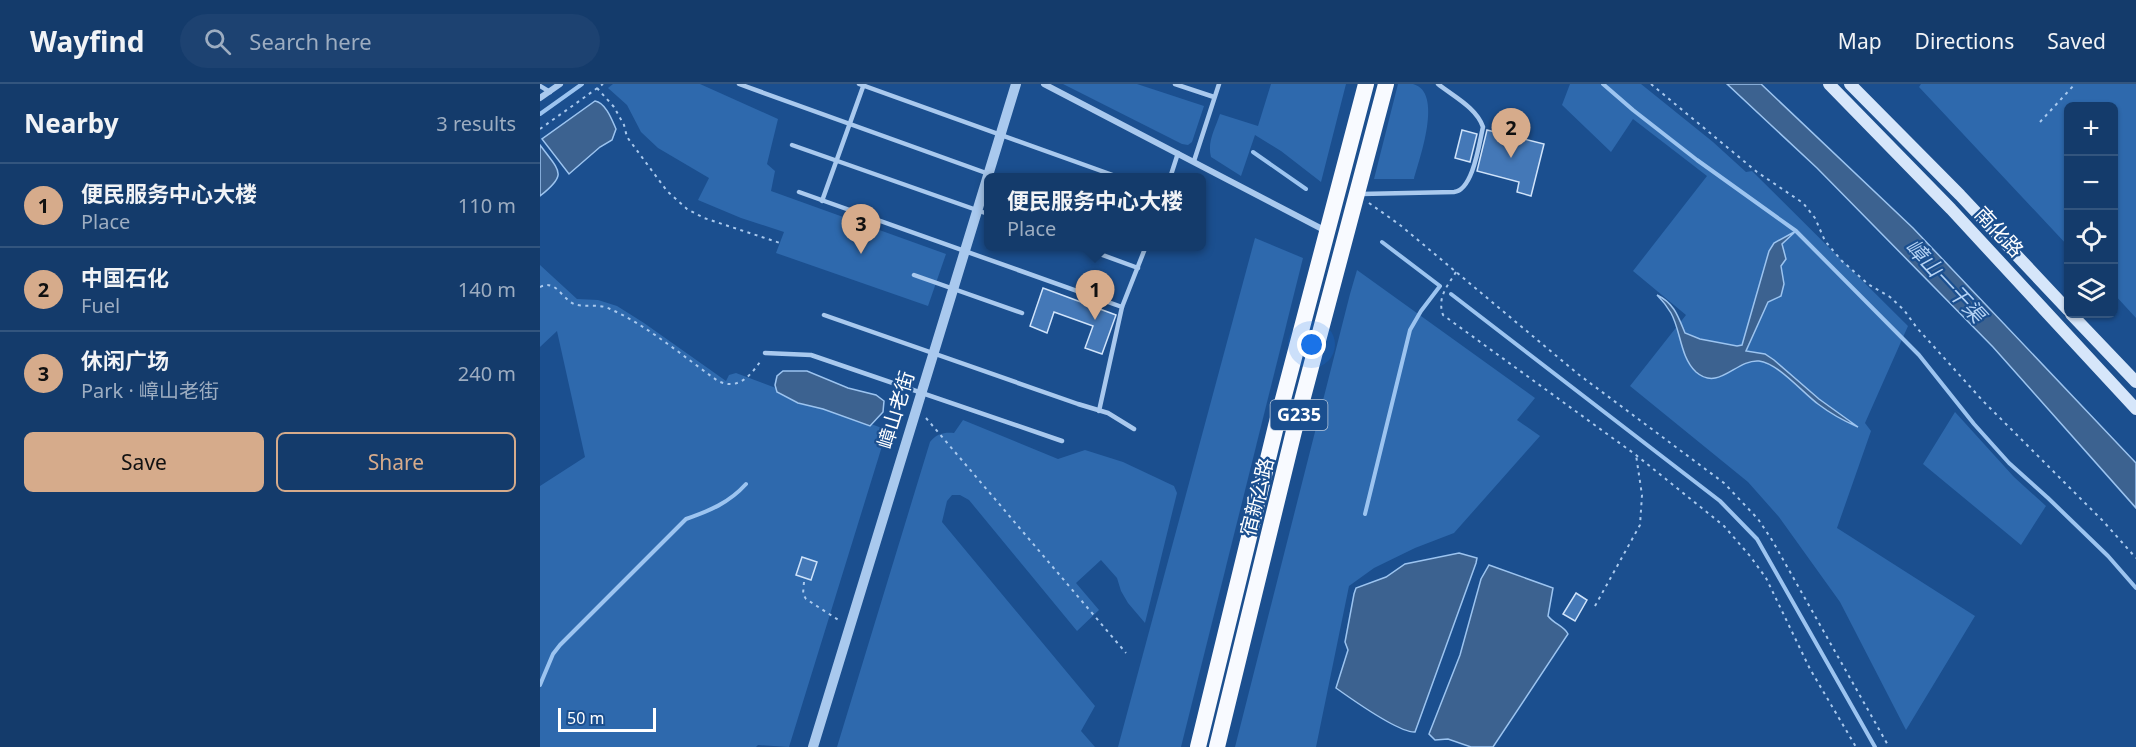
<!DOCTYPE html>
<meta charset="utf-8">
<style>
body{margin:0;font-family:"Noto Sans","Noto Sans SC",sans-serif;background:#1d4271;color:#f1f3f6}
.controls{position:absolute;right:18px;top:18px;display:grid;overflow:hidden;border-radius:9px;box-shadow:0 2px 4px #0004}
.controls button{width:54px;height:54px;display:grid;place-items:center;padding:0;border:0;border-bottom:2px solid #33557e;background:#143b6b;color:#f1f3f6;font:30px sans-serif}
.scale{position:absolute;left:18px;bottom:15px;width:98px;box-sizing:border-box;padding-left:6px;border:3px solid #fff;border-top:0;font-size:16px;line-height:21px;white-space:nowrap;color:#fff;-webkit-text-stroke:4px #1b4f8f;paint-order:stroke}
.you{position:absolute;left:772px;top:261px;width:21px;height:21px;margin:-15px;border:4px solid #fff;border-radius:50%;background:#1a73e8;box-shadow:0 0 0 9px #1a73e833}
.badge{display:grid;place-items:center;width:39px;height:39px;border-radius:50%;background:#d6ab8b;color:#111;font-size:20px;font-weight:700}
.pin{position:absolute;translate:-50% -50px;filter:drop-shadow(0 2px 3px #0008)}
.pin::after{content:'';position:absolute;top:32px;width:21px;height:18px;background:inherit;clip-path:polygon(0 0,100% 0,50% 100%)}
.popup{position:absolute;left:444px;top:89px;width:222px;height:78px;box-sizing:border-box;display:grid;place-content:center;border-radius:9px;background:#143b6b;filter:drop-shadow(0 2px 4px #0005);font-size:20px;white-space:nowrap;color:#9dadc1}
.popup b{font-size:22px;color:#f1f3f6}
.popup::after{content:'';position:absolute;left:50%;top:100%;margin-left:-12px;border:12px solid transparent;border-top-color:#143b6b}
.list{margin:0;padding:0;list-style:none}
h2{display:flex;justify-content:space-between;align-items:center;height:78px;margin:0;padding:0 24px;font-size:26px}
h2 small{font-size:20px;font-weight:400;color:#9dadc1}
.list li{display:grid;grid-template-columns:39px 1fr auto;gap:18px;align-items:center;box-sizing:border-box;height:84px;padding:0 24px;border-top:2px solid #33557e}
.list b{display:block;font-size:22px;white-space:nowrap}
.list p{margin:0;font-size:20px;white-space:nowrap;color:#9dadc1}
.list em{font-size:20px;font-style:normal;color:#9dadc1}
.actions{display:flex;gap:12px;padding:18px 24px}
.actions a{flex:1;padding:14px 0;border:2px solid #d6ab8b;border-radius:9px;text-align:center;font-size:21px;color:#d6ab8b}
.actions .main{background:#d6ab8b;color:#111}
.icon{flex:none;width:33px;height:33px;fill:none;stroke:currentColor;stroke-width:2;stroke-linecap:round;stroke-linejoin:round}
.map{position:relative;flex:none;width:1596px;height:663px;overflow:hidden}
header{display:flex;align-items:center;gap:36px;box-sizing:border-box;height:84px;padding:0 30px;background:#143b6b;border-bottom:2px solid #33557e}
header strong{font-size:28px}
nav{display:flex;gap:33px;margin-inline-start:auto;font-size:21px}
.search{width:420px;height:54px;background:#1d4271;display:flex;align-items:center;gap:15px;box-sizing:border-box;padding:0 21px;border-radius:33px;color:#9dadc1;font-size:22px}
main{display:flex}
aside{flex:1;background:#143b6b}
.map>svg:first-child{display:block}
.green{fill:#2e69ad}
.water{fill:#3c6290;stroke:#9cc4f0;stroke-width:1.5}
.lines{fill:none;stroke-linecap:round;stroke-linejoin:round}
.stream{stroke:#9cc4f0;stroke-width:4}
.building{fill:#4478b7;stroke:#cfe3fa;stroke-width:1.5}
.path{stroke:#a9c9ee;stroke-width:2;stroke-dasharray:3 4.5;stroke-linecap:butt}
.service{stroke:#a9c9ee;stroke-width:4.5}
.minor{stroke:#a9c9ee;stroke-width:6}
.tertiary{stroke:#a9c9ee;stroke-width:10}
.secondary{stroke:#d6e6fa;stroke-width:12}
.trunk{stroke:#f8faff;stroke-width:16}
.labels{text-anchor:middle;stroke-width:4.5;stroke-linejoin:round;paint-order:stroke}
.shield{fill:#1b4f8f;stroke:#bbcadd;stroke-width:1.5}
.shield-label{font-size:18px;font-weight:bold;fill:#fff}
.street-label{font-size:20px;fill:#fff;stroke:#1b4f8f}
.water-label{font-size:21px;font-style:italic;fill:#b5d3f5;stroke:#1b4f8f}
</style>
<header>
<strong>Wayfind</strong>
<div class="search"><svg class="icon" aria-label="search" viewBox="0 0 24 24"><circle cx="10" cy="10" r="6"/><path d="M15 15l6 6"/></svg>Search here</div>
<nav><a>Map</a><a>Directions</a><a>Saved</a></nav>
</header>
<main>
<aside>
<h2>Nearby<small>3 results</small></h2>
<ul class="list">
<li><span class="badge">1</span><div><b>便民服务中心大楼</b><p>Place</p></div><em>110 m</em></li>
<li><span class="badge">2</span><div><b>中国石化</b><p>Fuel</p></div><em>140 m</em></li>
<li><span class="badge">3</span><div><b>休闲广场</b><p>Park · 嶂山老街</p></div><em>240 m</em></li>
</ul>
<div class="actions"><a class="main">Save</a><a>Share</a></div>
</aside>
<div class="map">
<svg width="1596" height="663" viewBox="0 0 1596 663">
<rect width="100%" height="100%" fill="#1b4f8f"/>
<g class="green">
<polygon points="73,0 160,0 238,35 227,80 235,87 231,107 406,170 388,222 236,169 244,148 201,134 158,116 169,94 118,64 101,48 87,21 68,4"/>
<polygon points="523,0 597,0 664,22 652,58 648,61 642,60"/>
<path d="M731,0H806L781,98L741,67L715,51L701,92L671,73C667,58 675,45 680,30L718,42Z"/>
<path d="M858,0C863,0 869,0 873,0C904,8 879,76 874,95H834Z"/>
<polygon points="1030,0 1101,0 1173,58 1206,88 1212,87 1368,242 1325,339 1331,347 1297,444 1435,532 1366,646 1300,518 1239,433 1208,398 1090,302 1146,231 1093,187 1167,92 1093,35 1071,68 1022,21"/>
<polygon points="1381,0 1596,0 1596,234 1574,210 1574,22 1528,22 1528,162 1379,3"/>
<polygon points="715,154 763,174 641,663 578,663"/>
<polygon points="0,181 37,215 58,216 77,222 104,239 186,297 189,291 196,289 347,346 249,663 218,661 216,663 0,663 0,402 45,373 17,247 0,263"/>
<polygon points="817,186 995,314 977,336 1000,352 914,449 875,464 834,484 809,502 776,663 695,663 810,210"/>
<polygon points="1415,328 1474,393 1506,422 1481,461 1383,380"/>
<path d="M423,336L518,375L545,366L583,378L634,402L637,409L605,539L588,519L581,507L577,494L561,476L536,499L559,526L537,547L429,416L420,411H412L407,417L402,438L555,622L541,647L555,663H297L390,358C396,350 404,348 414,349Z"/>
</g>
<g class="water">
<polygon points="1187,0 1221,0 1373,144 1596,379 1596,424 1453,263 1277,84"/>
<path d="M55,17C66,19 72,36 76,45L72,56L60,63L29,90L2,55Z"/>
<path d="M0,61C20,88 28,90 0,112Z"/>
<path d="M1256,147L1242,160L1246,175L1241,182L1244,200L1241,212L1228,218L1206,267L1225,270L1234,276L1279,315L1318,343C1304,337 1291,330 1278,320C1263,309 1238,279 1219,277C1196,275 1179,308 1156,288C1140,273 1141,247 1131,229C1127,222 1122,216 1117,211C1134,219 1138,232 1145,249L1160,255L1197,262L1202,261L1229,167L1234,159Z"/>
<polygon points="243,287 267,287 308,304 336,311 344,317 343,328 330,342 283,325 258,319 237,308 235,301 237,292"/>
<path d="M919,469L937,474L936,479L875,648C859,649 810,614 796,604L808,566L805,558L814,510L816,504L846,493L865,480Z"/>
<path d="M949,481L1013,504L1008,532C1014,540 1024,542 1028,550L953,663H931L908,655L895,656L889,650L920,571L941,495Z"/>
</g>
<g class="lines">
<g class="stream">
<polyline points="1063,0 1093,26 1157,76 1256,147 1379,271 1434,340 1469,379 1508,414 1568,472 1596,504"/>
<polyline points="0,30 42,0"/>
<polyline points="713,68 766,105"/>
<polyline points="911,210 1180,417 1217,455 1335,663"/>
<polyline points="825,430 870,246 881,227 900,202 842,158"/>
<path d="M0,601L13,570L20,561L146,435C169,427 189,419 206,400"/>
</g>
</g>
<g class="building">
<polygon points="922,46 937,50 930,78 915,74"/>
<polygon points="947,46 1004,60 991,112 977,108 979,98 937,87"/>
<polygon points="503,204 576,231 562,270 545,264 553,242 514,228 507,249 490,242"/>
<polygon points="262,473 277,478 271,496 256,491"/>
<polygon points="1036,509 1047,516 1035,537 1023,530"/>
</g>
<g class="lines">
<g class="path">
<polyline points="1111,0 1217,88 1263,119 1275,134 1285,157 1302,177 1328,200 1350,213 1364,226 1377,244 1443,317 1563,437 1596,474"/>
<polyline points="57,4 74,23 84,41 87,53 127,107 147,125 164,134 240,159"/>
<polyline points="1500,38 1535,0"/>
<polyline points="0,45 63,0"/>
<polyline points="829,119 860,141 1038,290 1184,399 1218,435 1232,456 1349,663"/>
<path d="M916,188C907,203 897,213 903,231L1096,371L1184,442L1210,472L1226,494L1270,585L1316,663"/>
<path d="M0,203C16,195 21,214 34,220C44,224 59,219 70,225C107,241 145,274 178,297C199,307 211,291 222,275"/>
<polyline points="386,334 586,569"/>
<polyline points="264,498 263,510 266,515 300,537"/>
<polyline points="1055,522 1100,441 1102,411 1096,371"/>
</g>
<g class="service">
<polyline points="199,0 460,94"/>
<polyline points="319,0 581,94"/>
<polyline points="635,0 674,13"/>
<polyline points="0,2 10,8"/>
<polyline points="252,61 448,130"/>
<polyline points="654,77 679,0"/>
<polyline points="630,94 638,69"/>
<polyline points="259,108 582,223"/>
<path d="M821,110L914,108C933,106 939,60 943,43C937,24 913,12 898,0"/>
<polyline points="282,117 324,0"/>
<polyline points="538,162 598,184"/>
<polyline points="374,191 482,229"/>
<polyline points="284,231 538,320 568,329 594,345"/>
<polyline points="225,269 271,271 522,357"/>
<polyline points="559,327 582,223 606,162"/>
</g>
<g class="minor">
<polyline points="504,0 786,147"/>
<polyline points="0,14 20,0"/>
</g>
<polyline class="tertiary" points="273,663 476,0"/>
<g class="secondary">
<polyline points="1289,0 1411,125 1596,325"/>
<polyline points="1310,0 1420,111 1528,226"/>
<polyline points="1531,230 1596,298"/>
</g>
<g class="trunk">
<polyline points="658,663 736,342 826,0"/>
<polyline points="677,663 754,347 846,0"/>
</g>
</g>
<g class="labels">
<rect class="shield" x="730.5" y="316" width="57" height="30" rx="4.5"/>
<g class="shield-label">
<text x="759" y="337">G235</text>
</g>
<g class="street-label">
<text transform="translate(1459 148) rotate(47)" y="7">南化路</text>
<text transform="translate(356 326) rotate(-73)" y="7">嶂山老街</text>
<text transform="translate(717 413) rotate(-76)" y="7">宿新公路</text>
</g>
<g class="water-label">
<text transform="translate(1405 197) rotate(47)" y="7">嶂山一干渠</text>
</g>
</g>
</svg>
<div class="controls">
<button>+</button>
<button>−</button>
<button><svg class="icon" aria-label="locate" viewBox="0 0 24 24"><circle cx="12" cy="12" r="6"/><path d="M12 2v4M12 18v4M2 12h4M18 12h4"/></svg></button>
<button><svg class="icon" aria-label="layers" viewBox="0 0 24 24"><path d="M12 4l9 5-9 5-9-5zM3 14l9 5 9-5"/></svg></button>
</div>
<div class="scale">50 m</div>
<div class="you"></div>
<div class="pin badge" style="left:555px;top:236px">1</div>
<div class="popup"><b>便民服务中心大楼</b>Place</div>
<div class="pin badge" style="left:971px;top:74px">2</div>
<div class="pin badge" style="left:321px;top:170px">3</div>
</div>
</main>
